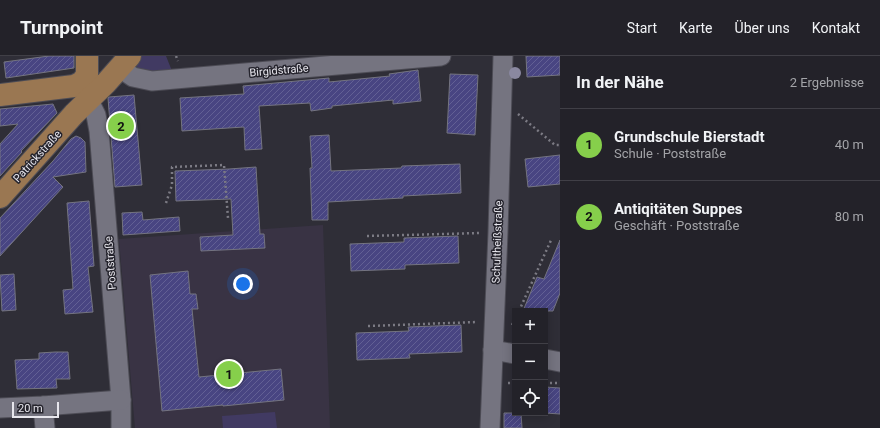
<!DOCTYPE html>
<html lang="de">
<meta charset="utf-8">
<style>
body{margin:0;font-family:Roboto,sans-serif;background:#2b2a31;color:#f1f3f6}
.controls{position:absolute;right:12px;bottom:12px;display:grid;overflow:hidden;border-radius:0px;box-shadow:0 2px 10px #0003}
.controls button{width:36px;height:36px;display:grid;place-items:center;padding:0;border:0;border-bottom:1px solid #403f46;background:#232229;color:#f1f3f6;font:20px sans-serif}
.scale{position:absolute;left:12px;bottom:10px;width:47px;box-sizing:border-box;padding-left:4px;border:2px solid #e7e6ed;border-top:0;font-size:11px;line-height:14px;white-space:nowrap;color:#e7e6ed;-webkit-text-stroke:3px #25242d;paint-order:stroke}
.you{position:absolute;left:243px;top:228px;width:14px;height:14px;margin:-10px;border:3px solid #fff;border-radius:50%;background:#1a73e8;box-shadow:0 0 0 6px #1a73e833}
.badge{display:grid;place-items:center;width:26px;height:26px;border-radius:50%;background:#86cf4b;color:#111;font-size:13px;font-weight:700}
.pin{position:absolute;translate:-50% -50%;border:2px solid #fff;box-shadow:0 1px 4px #0006}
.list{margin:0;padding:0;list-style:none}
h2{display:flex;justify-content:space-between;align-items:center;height:52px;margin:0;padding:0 16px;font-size:17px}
h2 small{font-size:13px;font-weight:400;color:#a3a4a8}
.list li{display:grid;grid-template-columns:26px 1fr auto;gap:12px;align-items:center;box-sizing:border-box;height:72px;padding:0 16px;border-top:1px solid #403f46}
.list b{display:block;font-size:15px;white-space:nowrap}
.list p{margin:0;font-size:13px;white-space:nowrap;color:#a3a4a8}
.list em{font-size:13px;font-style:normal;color:#a3a4a8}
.icon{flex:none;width:22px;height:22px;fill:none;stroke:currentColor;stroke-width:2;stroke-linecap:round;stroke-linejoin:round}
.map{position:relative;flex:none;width:560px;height:372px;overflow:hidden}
header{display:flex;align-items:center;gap:24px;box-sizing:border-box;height:56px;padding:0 20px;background:#232229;border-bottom:1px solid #403f46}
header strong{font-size:19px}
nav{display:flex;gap:22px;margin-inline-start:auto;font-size:14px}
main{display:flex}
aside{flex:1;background:#232229}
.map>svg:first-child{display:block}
.education{fill:#393344}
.green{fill:#413a62}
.building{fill:url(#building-hatch);stroke:#747480}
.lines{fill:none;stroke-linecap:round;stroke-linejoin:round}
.minor-casing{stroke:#4d4c55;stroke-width:21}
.major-casing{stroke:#4d4c55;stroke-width:24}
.path{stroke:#7c7b84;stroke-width:2.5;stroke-dasharray:2 3;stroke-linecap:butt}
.minor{stroke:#757480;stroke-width:19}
.major{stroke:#9a7752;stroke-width:22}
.tree{fill:#8a88a0}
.labels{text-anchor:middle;stroke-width:3;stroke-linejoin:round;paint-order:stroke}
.street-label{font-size:11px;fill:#e7e6ed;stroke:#25242d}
</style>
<header>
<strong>Turnpoint</strong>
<nav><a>Start</a><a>Karte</a><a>Über uns</a><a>Kontakt</a></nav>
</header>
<main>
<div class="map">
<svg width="560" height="372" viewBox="0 0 560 372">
<defs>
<pattern id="building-hatch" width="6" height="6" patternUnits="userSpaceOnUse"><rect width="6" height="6" fill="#484582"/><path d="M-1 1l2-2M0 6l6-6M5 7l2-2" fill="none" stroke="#626094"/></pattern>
</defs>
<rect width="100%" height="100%" fill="#2f2e37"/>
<polygon class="education" points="323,169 330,372 135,372 119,183"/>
<g class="green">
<polygon points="140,0 166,0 172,15 153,18 138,14 136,8"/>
<polygon points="275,356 277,372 223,372 222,360"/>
</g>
<g class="building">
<polygon points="49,0 74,0 74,12 6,22 4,6"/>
<polygon points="526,0 560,0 560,19 527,21"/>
<polygon points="418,14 421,45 393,48 393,44 332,50 332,52 311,55 310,47 259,50 262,93 245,94 244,71 182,75 180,42 244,38 243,30 329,22 329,26 390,20 389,18"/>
<polygon points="450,18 478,19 475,79 447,77"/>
<polygon points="134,39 142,129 115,131 108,42 109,41"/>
<polygon points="53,48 57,57 21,95 22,96 0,120 0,88 18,68 0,70 0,53"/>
<polygon points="329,79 331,115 401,112 402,110 460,108 461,137 403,140 403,142 328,146 328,164 312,164 310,112 312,112 310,80"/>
<polygon points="76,80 81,82 85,86 86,116 53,121 63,131 0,200 0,162 53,105 71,83"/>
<polygon points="560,99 560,128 528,131 525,103"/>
<polygon points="256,111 260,178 264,178 265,192 201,195 200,181 233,179 231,143 176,145 175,115 229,113"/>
<polygon points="89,145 94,210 88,211 93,256 65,258 63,234 73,233 67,147"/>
<polygon points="142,156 143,164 179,161 180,175 123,179 122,157"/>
<polygon points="458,180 459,207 405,209 405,213 351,215 350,188 404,186 404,182"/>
<polygon points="560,184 560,237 553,255 523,255 537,221 544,223"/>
<polygon points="188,215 190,238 196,238 198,253 192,253 199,321 281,313 284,344 223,350 223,349 162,355 150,219"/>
<polygon points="14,218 16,254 2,255 0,219"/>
<polygon points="461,269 462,296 409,298 410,302 357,304 356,277 409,275 408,271"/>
<polygon points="55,296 68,296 70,323 56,323 57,332 17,333 15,304 39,303 39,297"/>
<polygon points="545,331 560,332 560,358 545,357"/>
<polygon points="504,357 521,357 522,372 504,372"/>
</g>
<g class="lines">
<g class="minor-casing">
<g id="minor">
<polyline points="120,12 133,21 152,25 441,0"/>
<polyline points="89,45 96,59 99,75 121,344 121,372"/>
<polyline points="493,294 515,298"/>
<polyline points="545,303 560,306"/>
<polyline points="43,350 45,372"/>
<polyline points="0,352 43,350 121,344"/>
<polyline points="490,372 498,176 503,0"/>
</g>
</g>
<g class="major-casing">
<g id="major">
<polyline points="0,39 74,30 82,26 87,19 87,0"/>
<polyline points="0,141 74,58 106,27 130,0"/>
</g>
</g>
<g class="path">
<polyline points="176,0 178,5"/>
<polyline points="518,58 555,89 560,89"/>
<polyline points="166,147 172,129 172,111 224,109 228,162"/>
<polyline points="367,180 481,177"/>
<polyline points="519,255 552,182"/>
<polyline points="512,269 515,263"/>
<polyline points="368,270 477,266"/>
<polyline points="508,327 515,327"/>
<polyline points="545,327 560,327"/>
</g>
<use href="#minor" class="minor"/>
<use href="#major" class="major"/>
</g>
<circle class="tree" cx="515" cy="17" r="6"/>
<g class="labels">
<g class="street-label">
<text transform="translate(279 14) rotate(-5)" y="4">Birgidstraße</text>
<text transform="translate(37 100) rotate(-48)" y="4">Patrickstraße</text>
<text transform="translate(497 186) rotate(-88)" y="4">Schultheißstraße</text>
<text transform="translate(110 207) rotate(-94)" y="4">Poststraße</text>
</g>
</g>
</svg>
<div class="controls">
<button>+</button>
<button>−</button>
<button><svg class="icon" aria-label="locate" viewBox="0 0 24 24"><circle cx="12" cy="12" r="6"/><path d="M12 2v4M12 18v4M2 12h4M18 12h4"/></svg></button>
</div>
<div class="scale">20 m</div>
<div class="you"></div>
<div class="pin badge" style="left:229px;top:318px">1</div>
<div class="pin badge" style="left:121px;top:70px">2</div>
</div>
<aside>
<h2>In der Nähe<small>2 Ergebnisse</small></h2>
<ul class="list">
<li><span class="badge">1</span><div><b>Grundschule Bierstadt</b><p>Schule · Poststraße</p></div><em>40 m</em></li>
<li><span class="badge">2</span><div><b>Antiqitäten Suppes</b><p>Geschäft · Poststraße</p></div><em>80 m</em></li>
</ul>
</aside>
</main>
